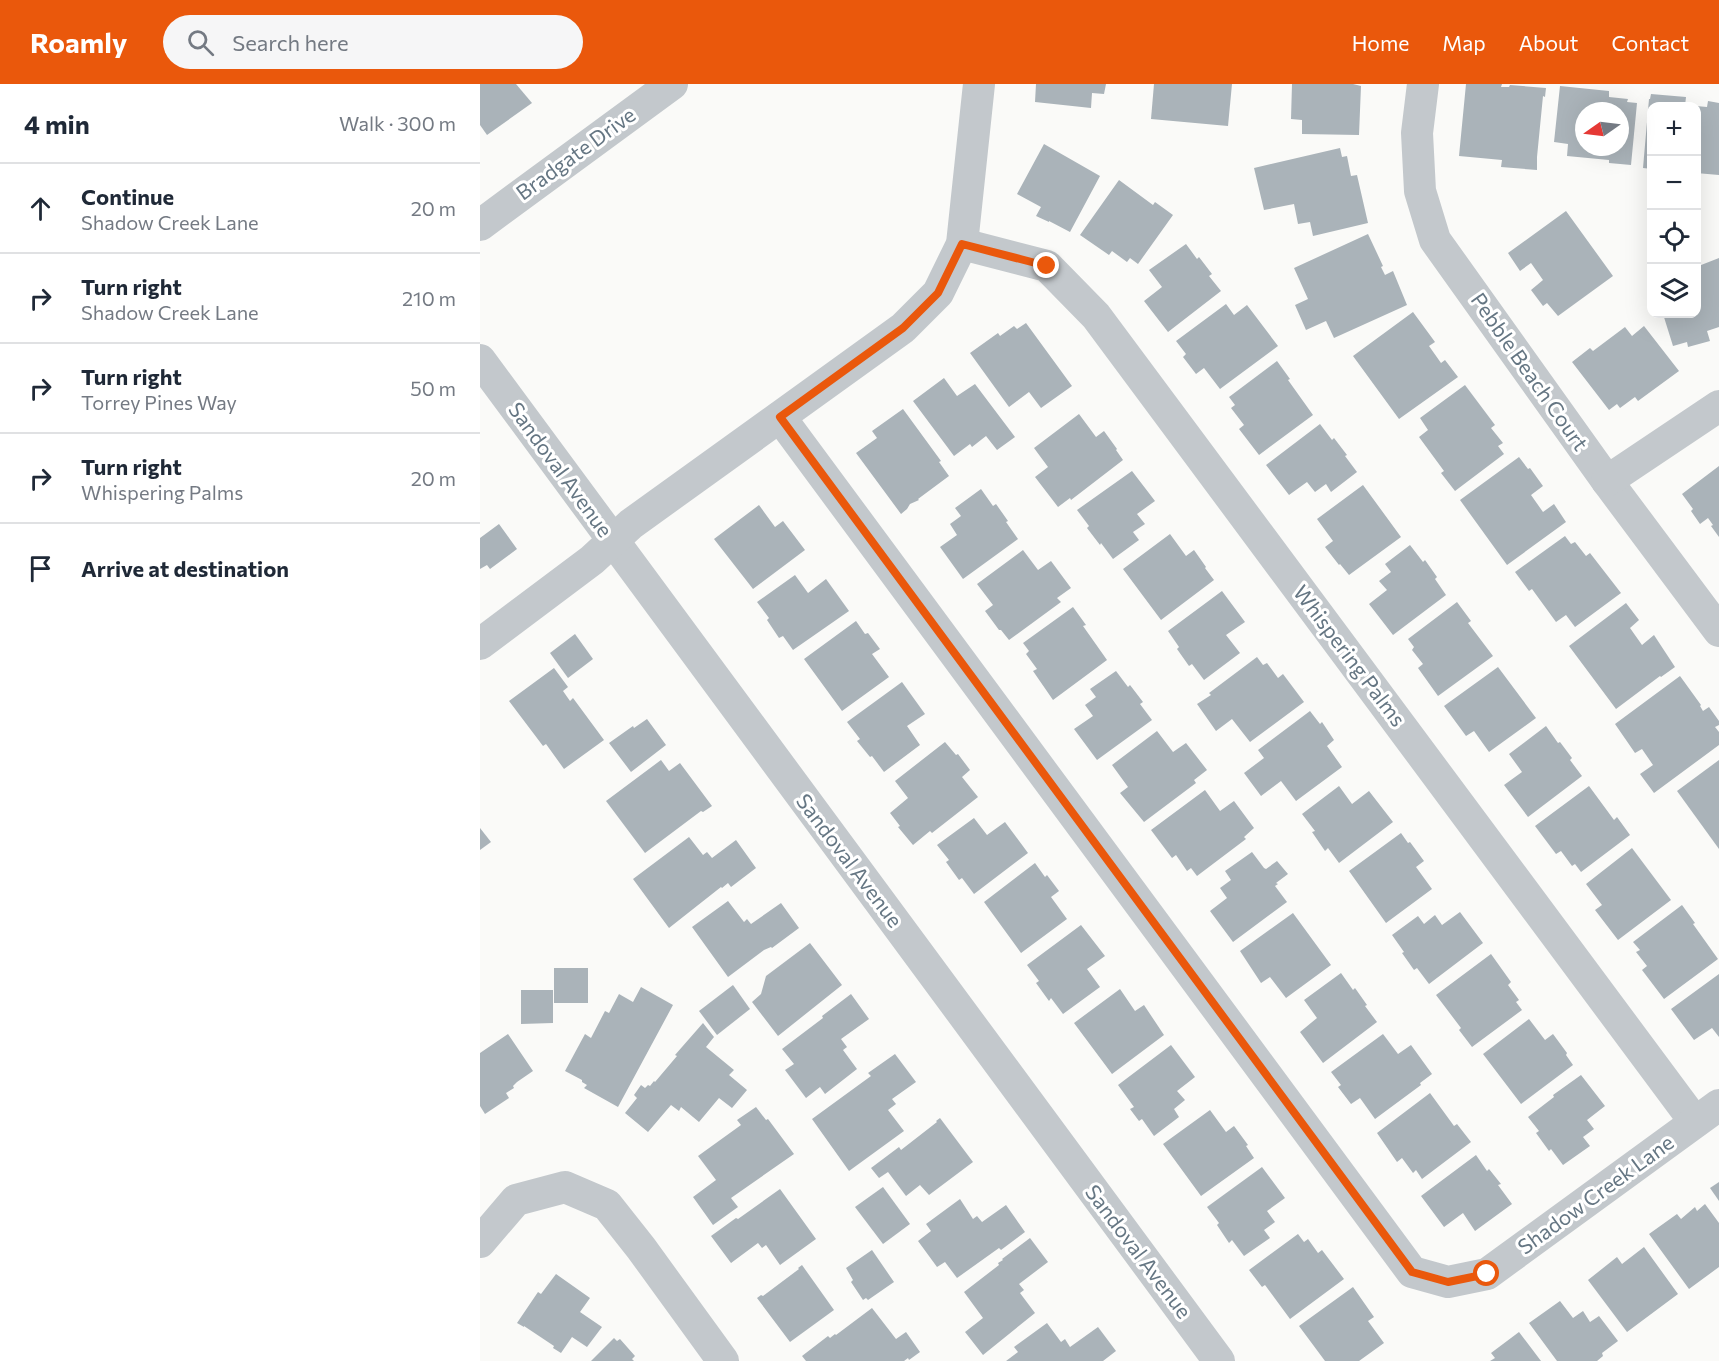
<!DOCTYPE html>
<meta charset="utf-8">
<style>
body{margin:0;font-family:Commissioner,sans-serif;background:#f6f6f7;color:#1f2937}
.controls{position:absolute;right:18px;top:18px;display:grid;overflow:hidden;border-radius:12px;box-shadow:0 6px 24px #0002}
.controls button{width:54px;height:54px;display:grid;place-items:center;padding:0;border:0;border-bottom:2px solid #e0e1e3;background:#fff;color:#1f2937;font:30px sans-serif}
.compass{position:absolute;left:1095px;top:18px;width:54px;height:54px;border-radius:50%;background:#fff;box-shadow:0 6px 24px #0002;rotate:256deg}
.stop{position:absolute;width:18px;height:18px;margin:-14px;border:4px solid #ea580c;border-radius:50%;background:#fff}
.stop.end{background:#ea580c;border-color:#fff;box-shadow:0 2px 6px #0008}
.list{margin:0;padding:0;list-style:none}
h2{display:flex;justify-content:space-between;align-items:center;height:78px;margin:0;padding:0 24px;font-size:26px}
h2 small{font-size:20px;font-weight:400;color:#747a83}
.list li{display:grid;grid-template-columns:39px 1fr auto;gap:18px;align-items:center;box-sizing:border-box;height:90px;padding:0 24px;border-top:2px solid #e0e1e3}
.list b{display:block;font-size:22px;white-space:nowrap}
.list p{margin:0;font-size:20px;white-space:nowrap;color:#747a83}
.list em{font-size:20px;font-style:normal;color:#747a83}
.icon{flex:none;width:33px;height:33px;fill:none;stroke:currentColor;stroke-width:2;stroke-linecap:round;stroke-linejoin:round}
.map{position:relative;flex:none;width:1239px;height:1277px;overflow:hidden}
header{display:flex;align-items:center;gap:36px;box-sizing:border-box;height:84px;padding:0 30px;background:#ea580c;color:#fff}
header strong{font-size:28px}
nav{display:flex;gap:33px;margin-inline-start:auto;font-size:21px}
.search{width:420px;height:54px;background:#f6f6f7;display:flex;align-items:center;gap:15px;box-sizing:border-box;padding:0 21px;border-radius:33px;color:#747a83;font-size:22px}
main{display:flex}
aside{flex:1;background:#fff}
.map>svg:first-child{display:block}
.building{fill:#aab3b9;fill-rule:evenodd}
.lines{fill:none;stroke-linecap:round;stroke-linejoin:round}
.minor{stroke:#c3c8cc;stroke-width:32}
.route{stroke:#ea580c;stroke-width:8}
.labels{text-anchor:middle;stroke-width:6;stroke-linejoin:round;paint-order:stroke}
.street-label{font-size:21px;fill:#657683;stroke:#fff}
</style>
<header>
<strong>Roamly</strong>
<div class="search"><svg class="icon" aria-label="search" viewBox="0 0 24 24"><circle cx="10" cy="10" r="6"/><path d="M15 15l6 6"/></svg>Search here</div>
<nav><a>Home</a><a>Map</a><a>About</a><a>Contact</a></nav>
</header>
<main>
<aside>
<h2>4 min<small>Walk · 300 m</small></h2>
<ul class="list">
<li><svg class="icon" aria-label="ahead" viewBox="0 0 24 24"><path d="M12 20V5M6 11l6-6 6 6"/></svg><div><b>Continue</b><p>Shadow Creek Lane</p></div><em>20 m</em></li>
<li><svg class="icon" aria-label="right" viewBox="0 0 24 24"><path d="M7 20v-9h11M14 6l5 5-5 5"/></svg><div><b>Turn right</b><p>Shadow Creek Lane</p></div><em>210 m</em></li>
<li><svg class="icon" aria-label="right" viewBox="0 0 24 24"><path d="M7 20v-9h11M14 6l5 5-5 5"/></svg><div><b>Turn right</b><p>Torrey Pines Way</p></div><em>50 m</em></li>
<li><svg class="icon" aria-label="right" viewBox="0 0 24 24"><path d="M7 20v-9h11M14 6l5 5-5 5"/></svg><div><b>Turn right</b><p>Whispering Palms</p></div><em>20 m</em></li>
<li><svg class="icon" aria-label="arrive" viewBox="0 0 24 24"><path d="M6 21V4h12l-3 4 3 4H6"/></svg><div><b>Arrive at destination</b></div></li>
</ul>
</aside>
<div class="map">
<svg width="1239" height="1277" viewBox="0 0 1239 1277">
<rect width="100%" height="100%" fill="#fafaf8"/>
<g class="building">
<polygon points="0,0 36,0 52,19 7,51 0,41"/>
<polygon points="556,0 626,0 624,10 612,9 611,24 555,18"/>
<polygon points="674,0 752,0 748,42 671,35"/>
<polygon points="812,0 873,0 881,2 879,51 822,50 822,36 811,35"/>
<polygon points="986,0 1022,0 1021,3 1029,3 1030,1 1066,4 1065,13 1063,12 1057,73 1057,86 1021,83 1022,76 979,72"/>
<path d="M1080,2L1129,7V13L1148,15L1147,18L1157,19L1151,81L1129,79V76L1087,72L1088,60L1074,58ZM1104,27H1140V63H1104Z"/>
<polygon points="1171,10 1206,13 1205,22 1172,22 1172,85 1163,84 1169,15 1170,15"/>
<polygon points="1228,17 1239,19 1239,91 1216,89 1216,22 1227,23"/>
<polygon points="564,60 620,92 590,148 569,137 569,138 556,132 561,123 537,110"/>
<polygon points="860,64 862,73 867,72 871,92 877,91 888,139 833,152 830,138 818,140 814,120 784,126 774,84"/>
<polygon points="639,96 673,121 675,118 693,131 658,180 650,174 647,178 632,167 629,171 600,151"/>
<polygon points="1086,127 1133,192 1078,232 1067,219 1063,222 1051,206 1063,196 1051,179 1040,187 1028,169"/>
<polygon points="888,150 903,182 901,183 905,191 913,187 927,221 854,254 846,237 826,246 815,221 828,215 814,184"/>
<polygon points="706,160 717,175 719,173 732,190 729,192 741,207 688,248 664,217 682,203 669,186"/>
<polygon points="1239,174 1239,243 1227,247 1230,257 1208,263 1207,258 1193,262 1183,230 1216,230 1216,183"/>
<polygon points="746,220 754,231 767,221 798,262 740,305 724,284 716,290 703,273 706,270 696,257"/>
<polygon points="933,228 955,258 949,262 961,279 965,276 978,293 919,335 873,272"/>
<polygon points="546,239 592,302 561,324 549,308 529,323 490,269 518,249 520,252 534,242 537,245"/>
<polygon points="1164,242 1199,287 1158,317 1155,313 1140,324 1137,320 1129,326 1092,278 1110,264 1113,267 1145,243 1152,252"/>
<polygon points="797,277 810,295 808,296 833,331 779,371 759,345 764,341 751,324 755,321 749,313"/>
<polygon points="464,294 477,312 495,300 535,353 517,366 506,352 492,363 490,360 474,372 433,317"/>
<polygon points="985,301 1015,341 1011,344 1023,359 1018,362 1024,370 975,407 961,389 964,387 939,353 948,346 940,334"/>
<polygon points="423,325 461,377 459,378 469,392 438,415 439,416 430,420 427,425 421,430 376,369 397,354 392,347"/>
<polygon points="599,330 616,353 624,347 637,365 636,366 643,376 591,416 590,414 578,423 555,393 568,383 554,364"/>
<polygon points="840,340 852,356 854,354 867,371 865,372 877,388 851,408 846,400 835,408 827,398 809,411 786,381"/>
<polygon points="1039,373 1048,385 1050,384 1063,402 1051,411 1063,428 1074,420 1086,438 1027,481 980,416"/>
<polygon points="1239,382 1239,453 1231,442 1233,441 1228,434 1220,440 1211,427 1213,425 1202,410"/>
<polygon points="652,387 675,417 657,430 665,440 653,448 659,456 633,475 621,459 620,461 607,444 609,442 597,426"/>
<polygon points="883,401 921,453 869,491 860,480 859,481 845,463 853,457 837,435"/>
<polygon points="501,405 513,422 516,420 528,437 526,438 538,455 483,495 460,463 477,451 470,440 481,432 475,424"/>
<polygon points="279,421 295,443 303,437 325,466 273,505 234,455"/>
<polygon points="19,440 37,465 10,485 7,481 0,485 0,454"/>
<polygon points="690,450 706,472 714,466 726,483 725,484 734,496 681,536 643,485"/>
<polygon points="1085,452 1091,460 1095,458 1106,472 1110,469 1141,509 1095,543 1086,531 1076,538 1052,505 1049,507 1035,488"/>
<polygon points="930,461 943,478 945,476 957,493 955,495 966,511 913,551 889,520 907,506 899,497 911,488 905,480"/>
<polygon points="543,466 558,486 571,477 591,504 577,514 581,518 529,556 521,546 519,546 505,527 513,521 497,500"/>
<polygon points="315,491 328,509 346,495 369,527 313,566 303,552 299,554 287,536 289,534 277,518"/>
<polygon points="742,507 765,538 746,551 760,569 724,596 712,580 709,582 697,565 699,563 688,547"/>
<polygon points="977,518 991,537 988,539 1013,572 958,612 938,584 943,580 932,566 934,563 928,555"/>
<polygon points="1146,519 1159,536 1150,544 1162,561 1174,551 1195,583 1181,593 1180,592 1136,625 1089,562"/>
<polygon points="593,523 606,541 603,542 627,576 573,616 553,587 557,585 546,570 549,567 543,559"/>
<polygon points="376,537 385,550 388,549 400,565 392,570 409,593 362,627 324,575"/>
<polygon points="95,550 113,575 88,594 70,569"/>
<polygon points="777,573 783,581 787,579 798,594 803,590 824,618 770,658 752,635 736,647 717,620 731,611 729,609"/>
<polygon points="1018,583 1056,634 1009,668 994,647 986,652 964,622"/>
<polygon points="74,584 88,603 83,607 90,617 93,614 124,656 84,685 66,660 63,662 29,617"/>
<polygon points="636,587 648,603 650,601 663,618 660,620 672,636 617,676 594,645 613,632 605,621 616,613 610,605"/>
<polygon points="1200,592 1221,621 1220,622 1223,627 1229,623 1239,637 1239,641 1235,643 1239,648 1239,661 1174,709 1160,690 1173,681 1162,665 1155,669 1135,640"/>
<polygon points="422,598 445,630 427,642 440,661 404,688 392,672 390,673 377,657 380,655 367,638"/>
<polygon points="830,627 840,640 842,638 854,656 847,662 862,683 816,717 801,697 781,712 764,689 784,674 778,666"/>
<polygon points="167,635 186,661 151,688 129,659 153,642 154,644"/>
<polygon points="1066,642 1078,659 1080,658 1092,674 1090,676 1102,692 1048,733 1024,701 1042,688 1029,670"/>
<polygon points="677,647 693,668 706,659 727,686 714,696 716,699 664,738 640,709 648,703 632,681"/>
<polygon points="465,658 476,671 478,670 490,686 482,693 498,713 452,749 450,747 433,761 418,743 420,742 410,729 428,714 415,697"/>
<polygon points="181,676 189,687 200,679 232,722 223,728 221,727 165,769 126,717"/>
<polygon points="1239,676 1239,765 1197,707"/>
<polygon points="859,702 872,720 889,707 913,738 859,779 848,764 845,767 832,748 835,747 822,730"/>
<polygon points="1109,702 1134,736 1137,733 1150,751 1101,788 1095,780 1092,782 1081,767 1076,770 1055,742"/>
<polygon points="725,706 740,727 754,717 774,744 764,753 766,755 717,792 711,784 707,787 696,771 692,774 671,746"/>
<polygon points="494,734 507,751 525,738 548,769 494,810 482,794 479,796 466,778 469,776 457,761"/>
<polygon points="0,744 11,758 0,766"/>
<polygon points="921,749 928,759 930,758 944,777 936,783 952,805 906,839 869,787"/>
<polygon points="209,753 223,771 227,768 232,774 256,756 276,784 251,803 248,799 242,804 241,803 189,844 153,795"/>
<polygon points="1152,764 1191,816 1138,856 1115,826 1122,821 1106,800"/>
<polygon points="772,768 784,784 786,785 797,777 808,790 796,799 798,800 795,802 807,818 753,858 730,827 747,814 740,804 751,796 745,787"/>
<polygon points="555,779 565,793 567,791 579,807 571,813 587,835 541,869 504,818"/>
<polygon points="248,817 264,838 267,835 271,840 301,819 319,844 292,864 291,863 284,866 248,893 212,843"/>
<polygon points="1202,821 1215,839 1213,840 1238,875 1184,915 1162,886 1167,882 1156,868 1160,866 1153,858"/>
<polygon points="980,828 1003,859 949,900 937,884 934,886 922,869 924,868 912,851 938,832 944,840 955,831 962,841"/>
<polygon points="813,829 851,881 806,914 790,893 781,899 760,867"/>
<polygon points="601,841 625,872 607,885 620,903 583,930 571,914 569,917 556,899 559,897 547,881"/>
<polygon points="330,859 362,901 298,952 272,918 281,910 286,892"/>
<polygon points="1011,870 1031,898 1028,901 1039,916 1036,918 1042,926 992,963 979,946 981,944 956,911"/>
<rect x="74" y="884" width="34" height="35"/>
<polygon points="861,889 873,906 875,904 887,921 885,922 897,938 843,979 820,948 837,934 824,916"/>
<polygon points="1239,890 1239,953 1232,944 1214,956 1191,925"/>
<polygon points="253,901 270,925 237,951 219,927"/>
<polygon points="161,903 193,921 138,1023 104,1004 107,1001 102,998 102,996 85,987 105,950 111,954 125,927 129,929 139,910 153,918"/>
<polygon points="640,905 655,927 664,921 684,951 632,990 594,939"/>
<polygon points="41,906 73,906 73,939 41,940"/>
<polygon points="371,910 389,935 361,955 367,963 363,966 377,985 345,1010 340,1003 326,1014 305,986 314,980 302,965 343,934 342,932"/>
<polygon points="1049,935 1065,956 1073,950 1087,969 1086,971 1093,981 1041,1020 1003,970"/>
<polygon points="223,939 234,953 226,963 254,986 249,991 267,1006 252,1024 239,1014 219,1038 201,1023 199,1027 191,1021 168,1048 145,1029 157,1014 154,1011 161,1001 165,1004 168,1001 170,1002 174,997 175,998 197,972 195,971"/>
<polygon points="28,950 53,987 37,998 33,1002 34,1004 26,1009 29,1014 5,1030 0,1022 0,969"/>
<polygon points="903,950 918,970 931,961 952,990 940,999 941,1001 895,1035 880,1014 871,1020 858,1003 861,1001 851,988"/>
<polygon points="691,961 715,993 697,1007 705,1016 694,1025 699,1033 674,1052 662,1035 659,1037 650,1025 654,1023 638,1001"/>
<polygon points="415,970 436,998 412,1015 416,1020 408,1026 424,1047 369,1087 332,1035 391,992 388,989"/>
<polygon points="1101,991 1125,1022 1107,1036 1114,1045 1103,1053 1110,1062 1083,1081 1071,1065 1069,1067 1056,1049 1059,1047 1048,1033 1074,1013 1073,1011"/>
<polygon points="950,1009 974,1042 977,1040 991,1058 942,1095 936,1086 933,1089 922,1074 917,1078 897,1049"/>
<polygon points="276,1023 286,1036 288,1035 314,1070 251,1114 258,1123 233,1141 213,1113 236,1096 218,1072 261,1041 257,1036"/>
<polygon points="730,1026 746,1048 754,1042 768,1061 766,1062 774,1074 721,1112 683,1060"/>
<polygon points="460,1034 493,1078 449,1111 440,1101 426,1112 408,1088 399,1094 391,1084 419,1063 421,1066 457,1038 456,1037"/>
<polygon points="996,1071 1007,1087 1009,1085 1021,1100 1018,1101 1032,1120 995,1147 983,1129 964,1143 941,1112"/>
<polygon points="782,1083 805,1114 787,1127 795,1138 784,1146 790,1154 764,1172 752,1156 749,1159 737,1141 739,1139 727,1123"/>
<polygon points="1239,1098 1239,1117 1230,1104"/>
<polygon points="403,1103 430,1140 403,1160 375,1123"/>
<polygon points="300,1105 336,1155 300,1181 286,1161 282,1164 278,1159 251,1179 231,1152 256,1134 258,1135"/>
<polygon points="480,1115 493,1135 497,1132 502,1138 526,1121 545,1148 521,1166 519,1164 477,1194 465,1178 457,1183 438,1157 451,1147 446,1140"/>
<polygon points="1225,1120 1239,1139 1239,1183 1209,1205 1169,1150 1197,1130 1201,1135 1215,1123 1217,1127"/>
<polygon points="818,1150 824,1158 828,1155 838,1169 842,1166 864,1195 810,1235 785,1201 782,1203 769,1186"/>
<polygon points="550,1154 568,1178 539,1200 544,1206 540,1209 555,1229 503,1271 485,1248 503,1234 484,1208 519,1181 518,1179 523,1176 522,1175"/>
<polygon points="1164,1163 1198,1210 1147,1248 1108,1196 1137,1173 1142,1180"/>
<polygon points="392,1166 414,1198 388,1216 386,1214 383,1216 371,1198 373,1196 366,1184"/>
<polygon points="322,1181 354,1226 310,1258 277,1214 281,1211 283,1212 319,1185 318,1184"/>
<polygon points="76,1190 110,1214 100,1228 122,1243 107,1263 92,1253 81,1269 73,1264 74,1262 44,1242 44,1243 37,1239 58,1208 61,1210"/>
<polygon points="873,1203 894,1233 888,1237 904,1259 879,1277 845,1277 819,1242"/>
<polygon points="1080,1217 1093,1234 1103,1227 1110,1238 1119,1232 1138,1257 1122,1269 1123,1272 1117,1277 1077,1277 1049,1239"/>
<polygon points="392,1224 416,1255 426,1248 440,1268 429,1276 428,1274 424,1277 326,1277 322,1272 348,1252 350,1254 355,1250 356,1251"/>
<polygon points="567,1239 581,1258 585,1255 590,1263 618,1243 636,1267 623,1277 526,1277 538,1268 534,1263"/>
<polygon points="1039,1248 1061,1277 1010,1277 1015,1274 1011,1269"/>
<polygon points="134,1254 137,1257 140,1255 155,1272 152,1275 154,1277 111,1277"/>
</g>
<g class="lines">
<g class="minor">
<polyline points="943,0 937,49 940,107 955,156 1127,397 1239,547"/>
<polyline points="0,141 192,0"/>
<polyline points="482,160 567,182 616,232 1215,1038"/>
<polyline points="0,276 739,1277"/>
<polyline points="300,333 932,1188 968,1198 1007,1190 1239,1021"/>
<polyline points="1127,397 1239,322"/>
<polyline points="0,560 112,476 151,440 423,244 458,209 482,160 499,0"/>
<polyline points="0,1158 36,1116 85,1103 127,1121 161,1164 243,1277"/>
</g>
</g>
<g class="lines">
<polyline class="route" points="567,182 482,160 458,209 423,244 300,333 932,1188 968,1198 1007,1190"/>
</g>
<g class="labels">
<g class="street-label">
<text transform="translate(96 70) rotate(-36)" y="7">Bradgate Drive</text>
<text transform="translate(1049 288) rotate(55)" y="7">Pebble Beach Court</text>
<text transform="translate(80 386) rotate(54)" y="7">Sandoval Avenue</text>
<text transform="translate(869 572) rotate(53)" y="7">Whispering Palms</text>
<text transform="translate(369 777) rotate(53)" y="7">Sandoval Avenue</text>
<text transform="translate(1116 1111) rotate(-36)" y="7">Shadow Creek Lane</text>
<text transform="translate(658 1168) rotate(53)" y="7">Sandoval Avenue</text>
</g>
</g>
</svg>
<div class="controls">
<button>+</button>
<button>−</button>
<button><svg class="icon" aria-label="locate" viewBox="0 0 24 24"><circle cx="12" cy="12" r="6"/><path d="M12 2v4M12 18v4M2 12h4M18 12h4"/></svg></button>
<button><svg class="icon" aria-label="layers" viewBox="0 0 24 24"><path d="M12 4l9 5-9 5-9-5zM3 14l9 5 9-5"/></svg></button>
</div>
<svg class="compass" viewBox="-18 -18 36 36"><path d="M0-13l5 13h-10z" fill="#e53935"/><path d="M0 13l5-13h-10z" fill="#747a83"/></svg>
<div class="stop" style="left:1007px;top:1190px"></div>
<div class="stop end" style="left:567px;top:182px"></div>
</div>
</main>
